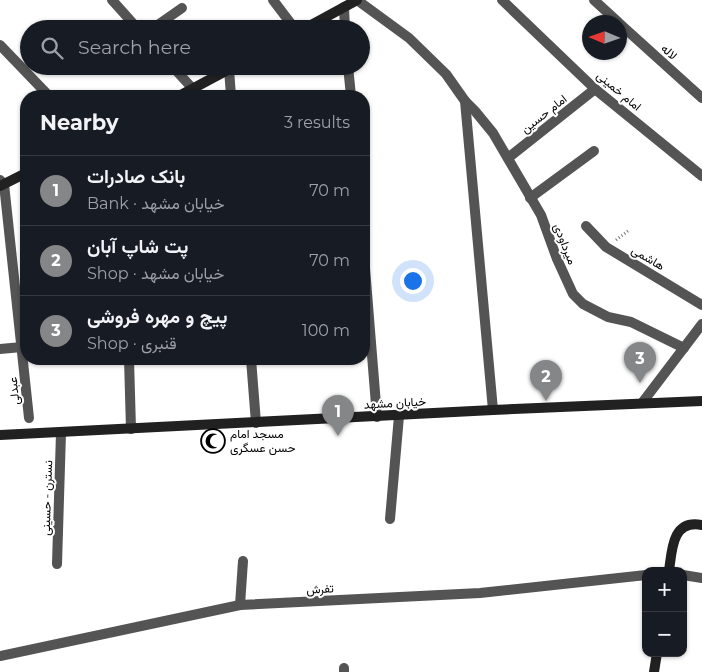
<!DOCTYPE html>
<meta charset="utf-8">
<style>
body{margin:0;font-family:Montserrat,Vazirmatn,sans-serif;background:#242831;color:#f1f3f6}
.controls{position:absolute;right:15px;bottom:15px;display:grid;overflow:hidden;border-radius:10px;box-shadow:0 1px 4px #0004}
.controls button{width:45px;height:45px;display:grid;place-items:center;padding:0;border:0;border-bottom:1px solid #363941;background:#171b24;color:#f1f3f6;font:25px sans-serif}
.compass{position:absolute;left:582px;top:15px;width:45px;height:45px;border-radius:50%;background:#171b24;box-shadow:0 1px 4px #0004;rotate:272deg}
.you{position:absolute;left:412px;top:280px;width:18px;height:18px;margin:-12px;border:4px solid #fff;border-radius:50%;background:#1a73e8;box-shadow:0 0 0 8px #1a73e833}
.badge{display:grid;place-items:center;width:32px;height:32px;border-radius:50%;background:#858687;color:#fff;font-size:16px;font-weight:700}
.pin{position:absolute;translate:-50% -41px;filter:drop-shadow(0 1px 2px #0008)}
.pin::after{content:'';position:absolute;top:26px;width:18px;height:15px;background:inherit;clip-path:polygon(0 0,100% 0,50% 100%)}
.list{margin:0;padding:0;list-style:none}
h2{display:flex;justify-content:space-between;align-items:center;height:65px;margin:0;padding:0 20px;font-size:21px}
h2 small{font-size:16px;font-weight:400;color:#9ea1a6}
.list li{display:grid;grid-template-columns:32px 1fr auto;gap:15px;align-items:center;box-sizing:border-box;height:70px;padding:0 20px;border-top:1px solid #363941}
.list b{display:block;font-size:19px;white-space:nowrap}
.list p{margin:0;font-size:16px;white-space:nowrap;color:#9ea1a6}
.list em{font-size:16px;font-style:normal;color:#9ea1a6}
.icon{flex:none;width:28px;height:28px;fill:none;stroke:currentColor;stroke-width:2;stroke-linecap:round;stroke-linejoin:round}
.map{position:relative;flex:none;width:702px;height:672px;overflow:hidden}
.search{position:absolute;background:#171b24;box-shadow:0 1px 4px #0004;left:20px;top:20px;width:350px;height:55px;display:flex;align-items:center;gap:12px;box-sizing:border-box;padding:0 18px;border-radius:28px;color:#9ea1a6;font-size:19px}
.panel{position:absolute;background:#171b24;box-shadow:0 1px 4px #0004;left:20px;top:90px;width:350px;height:275px;border-radius:20px}
.map>svg:first-child{display:block}
.lines{fill:none;stroke-linecap:round;stroke-linejoin:round}
.path{stroke:#767676;stroke-width:3;stroke-dasharray:1 2.5;stroke-linecap:butt}
.street{stroke:#545454;stroke-width:10}
.secondary{stroke:#212121;stroke-width:10}
.labels{text-anchor:middle;stroke-width:4;stroke-linejoin:round;paint-order:stroke}
.street-label{font-size:12px;fill:#000;stroke:#fff}
.poi-label{font-size:12px;fill:#000;stroke:#fff;text-anchor:start}
</style>
<div class="map">
<svg width="702" height="672" viewBox="0 0 702 672">
<rect width="100%" height="100%" fill="#fff"/>
<g class="lines">
<polyline class="path" points="616,240 628,231"/>
<g class="street">
<polyline points="112,0 138,29"/>
<polyline points="273,0 295,29"/>
<polyline points="357,0 409,38 446,74 465,101 475,111 493,133 541,215 557,259 573,294 583,304 608,317 631,322 684,348"/>
<polyline points="502,0 595,89 702,176"/>
<polyline points="594,0 618,22"/>
<polyline points="344,7 345,29"/>
<polyline points="620,24 702,98"/>
<polyline points="152,29 182,8"/>
<polyline points="0,45 49,96"/>
<polyline points="172,66 193,89"/>
<polyline points="348,66 351,96"/>
<polyline points="229,69 231,96"/>
<polyline points="465,101 493,410"/>
<polyline points="508,158 595,89"/>
<polyline points="0,180 4,184 29,418"/>
<polyline points="530,198 594,151"/>
<polyline points="586,226 606,247 702,305"/>
<polyline points="364,256 377,417"/>
<polyline points="0,349 22,347"/>
<polyline points="129,359 131,429"/>
<polyline points="251,359 256,423"/>
<polyline points="642,403 702,324"/>
<polyline points="390,519 399,416"/>
<polyline points="57,564 61,433"/>
<polyline points="683,575 702,578"/>
<polyline points="240,605 243,561"/>
<polyline points="0,656 240,605 480,593 646,575"/>
<polyline points="344,672 344,668"/>
</g>
<g class="secondary">
<polyline points="304,29 357,0"/>
<polyline points="179,96 235,66"/>
<polyline points="0,186 26,173"/>
<polyline points="0,435 493,410 702,401"/>
<path d="M669,571C672,550 672,519 702,525"/>
<polyline points="654,672 657,653"/>
</g>
</g>
<defs>
<g id="mosque-ring" transform="scale(1.25)"><circle r="9.5" fill="#fff" stroke="#000" stroke-width="1.5"/><path d="M3.5-4.9A6 6 0 1 0 3.5 4.9A5 5 0 1 1 3.5-4.9Z" fill="#000"/></g>
</defs>
<g fill-rule="evenodd">
<use href="#mosque-ring" x="213" y="441"/>
</g>
<g class="labels">
<g class="street-label">
<text transform="translate(669 52) rotate(42)" y="4">لاله</text>
<text transform="translate(619 91) rotate(40)" y="4">امام خمینی</text>
<text transform="translate(544 114) rotate(-38)" y="4">امام حسین</text>
<text transform="translate(565 244) rotate(69)" y="4">میرداودی</text>
<text transform="translate(648 258) rotate(31)" y="4">هاشمی</text>
<text transform="translate(14 391) rotate(-96)" y="4">عبدلی</text>
<text transform="translate(395 403) rotate(-3)" y="4">خیابان مشهد</text>
<text transform="translate(47 498) rotate(-88)" y="4">نسترن - حسینی</text>
<text transform="translate(320 589) rotate(-3)" y="4">تفرش</text>
</g>
<g class="poi-label">
<text x="230" y="438">مسجد امام<tspan x="230" dy="14">حسن عسگری</tspan></text>
</g>
</g>
</svg>
<div class="controls">
<button>+</button>
<button>−</button>
</div>
<svg class="compass" viewBox="-18 -18 36 36"><path d="M0-13l5 13h-10z" fill="#e53935"/><path d="M0 13l5-13h-10z" fill="#9ea1a6"/></svg>
<div class="you"></div>
<div class="pin badge" style="left:338px;top:436px">1</div>
<div class="pin badge" style="left:546px;top:401px">2</div>
<div class="pin badge" style="left:640px;top:383px">3</div>
<div class="search"><svg class="icon" aria-label="search" viewBox="0 0 24 24"><circle cx="10" cy="10" r="6"/><path d="M15 15l6 6"/></svg>Search here</div>
<section class="panel">
<h2>Nearby<small>3 results</small></h2>
<ul class="list">
<li><span class="badge">1</span><div><b>بانک صادرات</b><p>Bank · خیابان مشهد</p></div><em>70 m</em></li>
<li><span class="badge">2</span><div><b>پت شاپ آبان</b><p>Shop · خیابان مشهد</p></div><em>70 m</em></li>
<li><span class="badge">3</span><div><b>پیچ و مهره فروشی</b><p>Shop · قنبری</p></div><em>100 m</em></li>
</ul>
</section>
</div>
